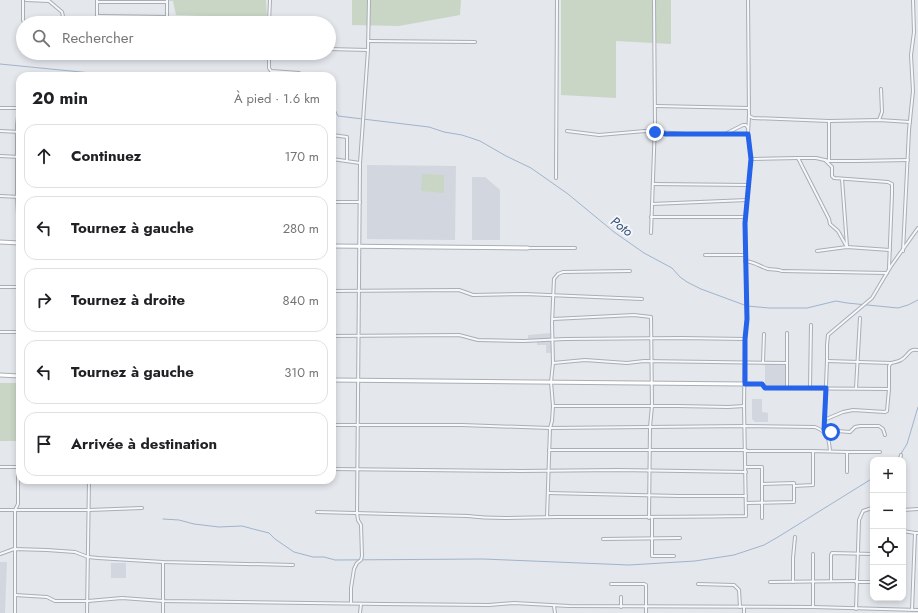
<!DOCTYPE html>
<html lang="fr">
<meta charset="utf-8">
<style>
body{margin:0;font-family:Jost,sans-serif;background:#f2f2f2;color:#202124}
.controls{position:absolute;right:12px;bottom:12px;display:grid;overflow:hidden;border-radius:8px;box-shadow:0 2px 6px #0003}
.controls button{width:36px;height:36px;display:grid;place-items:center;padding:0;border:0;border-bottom:1px solid #e0e0e0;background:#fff;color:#202124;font:20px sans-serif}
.stop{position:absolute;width:12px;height:12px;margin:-9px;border:3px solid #2563eb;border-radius:50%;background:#fff}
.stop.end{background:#2563eb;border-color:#fff;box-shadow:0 1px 4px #0008}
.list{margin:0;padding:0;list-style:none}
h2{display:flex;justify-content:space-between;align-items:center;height:52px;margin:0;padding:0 16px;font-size:17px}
h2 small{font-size:13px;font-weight:400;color:#757577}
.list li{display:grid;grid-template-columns:26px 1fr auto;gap:12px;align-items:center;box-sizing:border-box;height:64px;margin:0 8px 8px;padding:0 8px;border:1px solid #e0e0e0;border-radius:12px}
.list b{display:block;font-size:15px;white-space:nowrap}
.list em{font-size:13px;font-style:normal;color:#757577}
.icon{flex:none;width:22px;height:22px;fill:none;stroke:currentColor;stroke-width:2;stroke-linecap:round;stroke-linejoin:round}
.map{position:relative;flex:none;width:918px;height:613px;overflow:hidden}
.search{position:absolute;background:#fff;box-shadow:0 2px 6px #0003;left:16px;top:16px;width:320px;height:44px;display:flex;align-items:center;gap:10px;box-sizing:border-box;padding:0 14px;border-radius:22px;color:#757577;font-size:15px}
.panel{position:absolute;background:#fff;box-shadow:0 2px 6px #0003;left:16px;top:72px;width:320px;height:412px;border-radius:12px}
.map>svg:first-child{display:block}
.built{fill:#d2d6de}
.green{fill:#c9d6c5}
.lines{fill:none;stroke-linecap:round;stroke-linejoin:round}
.stream{stroke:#9fb4cc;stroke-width:1}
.street-casing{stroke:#a9aeb7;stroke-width:4}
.secondary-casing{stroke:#a9aeb7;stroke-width:5}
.street{stroke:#f7f8fa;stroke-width:2}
.secondary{stroke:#fff;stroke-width:3}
.route{stroke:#2563eb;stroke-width:5}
.labels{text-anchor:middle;stroke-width:4;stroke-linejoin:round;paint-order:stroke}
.water-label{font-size:13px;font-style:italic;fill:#34527a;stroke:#f4f6f9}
</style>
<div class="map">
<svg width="918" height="613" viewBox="0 0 918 613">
<rect width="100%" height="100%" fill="#e4e7ec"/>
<g class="built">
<polygon points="367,165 456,166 455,240 367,239"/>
<polygon points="472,177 485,177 500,190 500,240 472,240"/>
<polygon points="551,333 551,353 546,353 546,345 537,345 537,340 528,339 528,335"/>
<rect x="765" y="364" width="20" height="22"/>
<polygon points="752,399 762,399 762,412 768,413 768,422 755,422 752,419"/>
<polygon points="0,562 7,562 5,613 0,613"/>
<rect x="111" y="563" width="15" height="15"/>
</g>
<g class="green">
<polygon points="151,0 266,0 267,18 176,15 173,1"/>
<polygon points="352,0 461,0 460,15 399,26 352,25"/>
<polygon points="561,0 671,0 671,44 616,41 616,98 561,95"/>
<polygon points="422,174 444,175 444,193 421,191"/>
<rect x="0" y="383" width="20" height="58"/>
</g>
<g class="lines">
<g class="stream">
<polyline points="0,64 91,73 112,76"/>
<polyline points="332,103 338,116 429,127 444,132 462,135 480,141 506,156 531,168 568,194 614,232 644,253 672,268 680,277 687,282 701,289 747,306 769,308 807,308 836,301 847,303 898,308 908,305 918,300"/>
<polyline points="897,460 907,444 918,407"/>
<polyline points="163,519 179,520 194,524 219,527 242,526 257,530 269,533 275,539 294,552 313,557 324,557 335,560 483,559 629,565 695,561 734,555 764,545 778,537 873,478"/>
</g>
<g class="street-casing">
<g id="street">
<polyline points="23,0 23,20 24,22 27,23"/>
<polyline points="26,0 49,1 62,12 64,21 62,23"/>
<polyline points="167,0 167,23"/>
<polyline points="97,2 167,2"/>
<polyline points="97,16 167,17"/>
<polyline points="97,23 97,0"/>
<polyline points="269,23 270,0"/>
<polyline points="368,41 475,42"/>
<polyline points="329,49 368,50"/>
<polyline points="269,53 269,68 271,71 299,73"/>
<polyline points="656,106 748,108"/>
<polyline points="0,108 19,108"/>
<polyline points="749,116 753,118 829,121"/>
<polyline points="879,120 882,112 881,89"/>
<polyline points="0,131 20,132"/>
<polyline points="567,131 599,135 645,131 685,134 748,134"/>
<polyline points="727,133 743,125 746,125 748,128"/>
<polyline points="332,135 347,137 347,160"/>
<polyline points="0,156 20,157"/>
<polyline points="798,158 829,219 830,224 838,231 847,247"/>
<polyline points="332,159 360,163"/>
<polyline points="752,159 798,158 816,158 829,161 856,161 908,160"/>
<polyline points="825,160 832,167 832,176 834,178 888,182 892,184 892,194 889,268"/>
<polyline points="829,161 829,121 879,120 910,122"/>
<polyline points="556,178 557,0"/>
<polyline points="842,179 847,246"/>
<polyline points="653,184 749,185"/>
<polyline points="0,196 20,197"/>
<polyline points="332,202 360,202"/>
<polyline points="652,204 747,200"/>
<polyline points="651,217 746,217"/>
<polyline points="651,233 655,124 654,0"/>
<polyline points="528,248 575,248"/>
<polyline points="817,251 847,247 890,250"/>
<polyline points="903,251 909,130 913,91 911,55 914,32 913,0"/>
<polyline points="705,255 745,255"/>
<path d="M745,261C755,262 761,267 768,269C774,270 777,269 782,271L887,273"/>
<polyline points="0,287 20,287"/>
<polyline points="332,291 459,290 473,295 525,294 642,299"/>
<polyline points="553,319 634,315 651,317 652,406 650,427 649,518"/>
<polyline points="0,332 20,332"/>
<polyline points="787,333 787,363"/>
<polyline points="332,336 459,335 478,340 524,341 565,339 681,338 745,339"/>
<path d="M827,361L891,363C894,362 898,362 901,360C909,356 908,348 918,350"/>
<polyline points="763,362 764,334"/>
<polyline points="553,363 585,360 627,363 644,361 787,363 787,388"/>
<polyline points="18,376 18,215 17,196 17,125 19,108"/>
<polyline points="745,384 762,384 765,388 889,389 889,366 891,363"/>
<polyline points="810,388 811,325"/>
<polyline points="856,388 860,318"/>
<polyline points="553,406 678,406 728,407 744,406"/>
<polyline points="824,420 843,412 853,410 885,412 887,411 889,389"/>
<path d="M332,425H462L550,428L745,426L815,427C828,432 829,439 830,451"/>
<polyline points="824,430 850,432 855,427 860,426 879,426 883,429 885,435"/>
<polyline points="824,432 827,361 827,345 828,335 872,298 891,266 918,228"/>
<polyline points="549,450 746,450"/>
<polyline points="746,451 813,451"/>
<polyline points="847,452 880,452"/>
<polyline points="900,460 901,455"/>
<polyline points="0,467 20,467"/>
<polyline points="746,467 762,467 762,518"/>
<polyline points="332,469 520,471 618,470 746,472"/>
<polyline points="762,484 794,483 794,486 813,485 813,451 847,452 847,472"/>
<polyline points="548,493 679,496 746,496"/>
<polyline points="746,503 794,502 794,486"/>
<polyline points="0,510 89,510 142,508"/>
<polyline points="903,510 918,509"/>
<path d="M317,512L468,516C497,520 527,517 556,517C620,517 683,517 746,516L744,406L745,339L747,319L745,223L751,159L748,134L749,116L748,0"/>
<polyline points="547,517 550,428 552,421 553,406 551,382 553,363 552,323 554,279 558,274 563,272 630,271"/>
<polyline points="652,518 652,556 674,556"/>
<polyline points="903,531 915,533"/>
<polyline points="603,539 680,538"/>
<polyline points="0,554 14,549 47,550 75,552 88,557 98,558 163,562 293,565"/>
<polyline points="813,554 813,607"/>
<polyline points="163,562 163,613"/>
<polyline points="831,581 831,555 832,553 873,554"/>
<polyline points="770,582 856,581"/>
<polyline points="793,582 793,558 795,537"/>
<polyline points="856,582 873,582"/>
<polyline points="611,584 644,584 646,585 646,613"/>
<polyline points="698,584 734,585 739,590 740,607"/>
<polyline points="15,595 47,597 55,601 88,601 122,598 163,601 382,604 489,605 514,603 569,606 813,607 918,610"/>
<polyline points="621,597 621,607"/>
<polyline points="351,603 351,588 354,569 357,563 361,560 362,556 361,525 358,520 357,513 360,163 368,50 369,0"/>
<polyline points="554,606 555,613"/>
<polyline points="744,607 744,613"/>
<polyline points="856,609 859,520 863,511 872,508 872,490"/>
<polyline points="912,610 915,533 918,533"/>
<polyline points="15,613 15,510 18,504 18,467"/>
<polyline points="87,613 89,480"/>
<polyline points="360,613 361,604"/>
</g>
</g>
<g class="secondary-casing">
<g id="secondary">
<polyline points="0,242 20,243"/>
<polyline points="332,246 528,248"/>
<polyline points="0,375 20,376"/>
<polyline points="332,380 745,384"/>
</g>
</g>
<use href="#street" class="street"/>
<use href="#secondary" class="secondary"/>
</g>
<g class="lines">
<polyline class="route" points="655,132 666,134 748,134 751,159 745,223 747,319 745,339 745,384 762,384 765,388 826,388 824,430 831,432"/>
</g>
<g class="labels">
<g class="water-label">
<text transform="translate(622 226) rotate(37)" y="5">Poto</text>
</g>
</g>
</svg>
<div class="controls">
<button>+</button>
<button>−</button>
<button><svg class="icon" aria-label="locate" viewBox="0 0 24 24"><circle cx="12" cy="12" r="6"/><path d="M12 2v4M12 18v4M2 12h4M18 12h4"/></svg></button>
<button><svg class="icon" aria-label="layers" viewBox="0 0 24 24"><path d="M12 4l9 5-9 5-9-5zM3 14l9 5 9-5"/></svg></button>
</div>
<div class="stop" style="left:831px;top:432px"></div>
<div class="stop end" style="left:655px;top:132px"></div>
<div class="search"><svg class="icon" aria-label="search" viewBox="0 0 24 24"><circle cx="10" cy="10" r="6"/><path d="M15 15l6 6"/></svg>Rechercher</div>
<section class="panel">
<h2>20 min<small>À pied · 1.6 km</small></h2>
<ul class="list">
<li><svg class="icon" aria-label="ahead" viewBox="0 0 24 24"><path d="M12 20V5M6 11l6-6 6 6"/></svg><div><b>Continuez</b></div><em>170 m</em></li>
<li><svg class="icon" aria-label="left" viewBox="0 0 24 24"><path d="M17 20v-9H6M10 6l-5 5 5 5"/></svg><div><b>Tournez à gauche</b></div><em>280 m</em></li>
<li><svg class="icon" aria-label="right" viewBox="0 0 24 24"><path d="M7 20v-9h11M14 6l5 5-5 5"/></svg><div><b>Tournez à droite</b></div><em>840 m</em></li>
<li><svg class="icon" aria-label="left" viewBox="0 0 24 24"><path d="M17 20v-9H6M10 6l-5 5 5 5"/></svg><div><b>Tournez à gauche</b></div><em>310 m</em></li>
<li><svg class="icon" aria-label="arrive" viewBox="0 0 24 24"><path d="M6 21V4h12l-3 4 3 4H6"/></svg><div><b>Arrivée à destination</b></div></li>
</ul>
</section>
</div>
